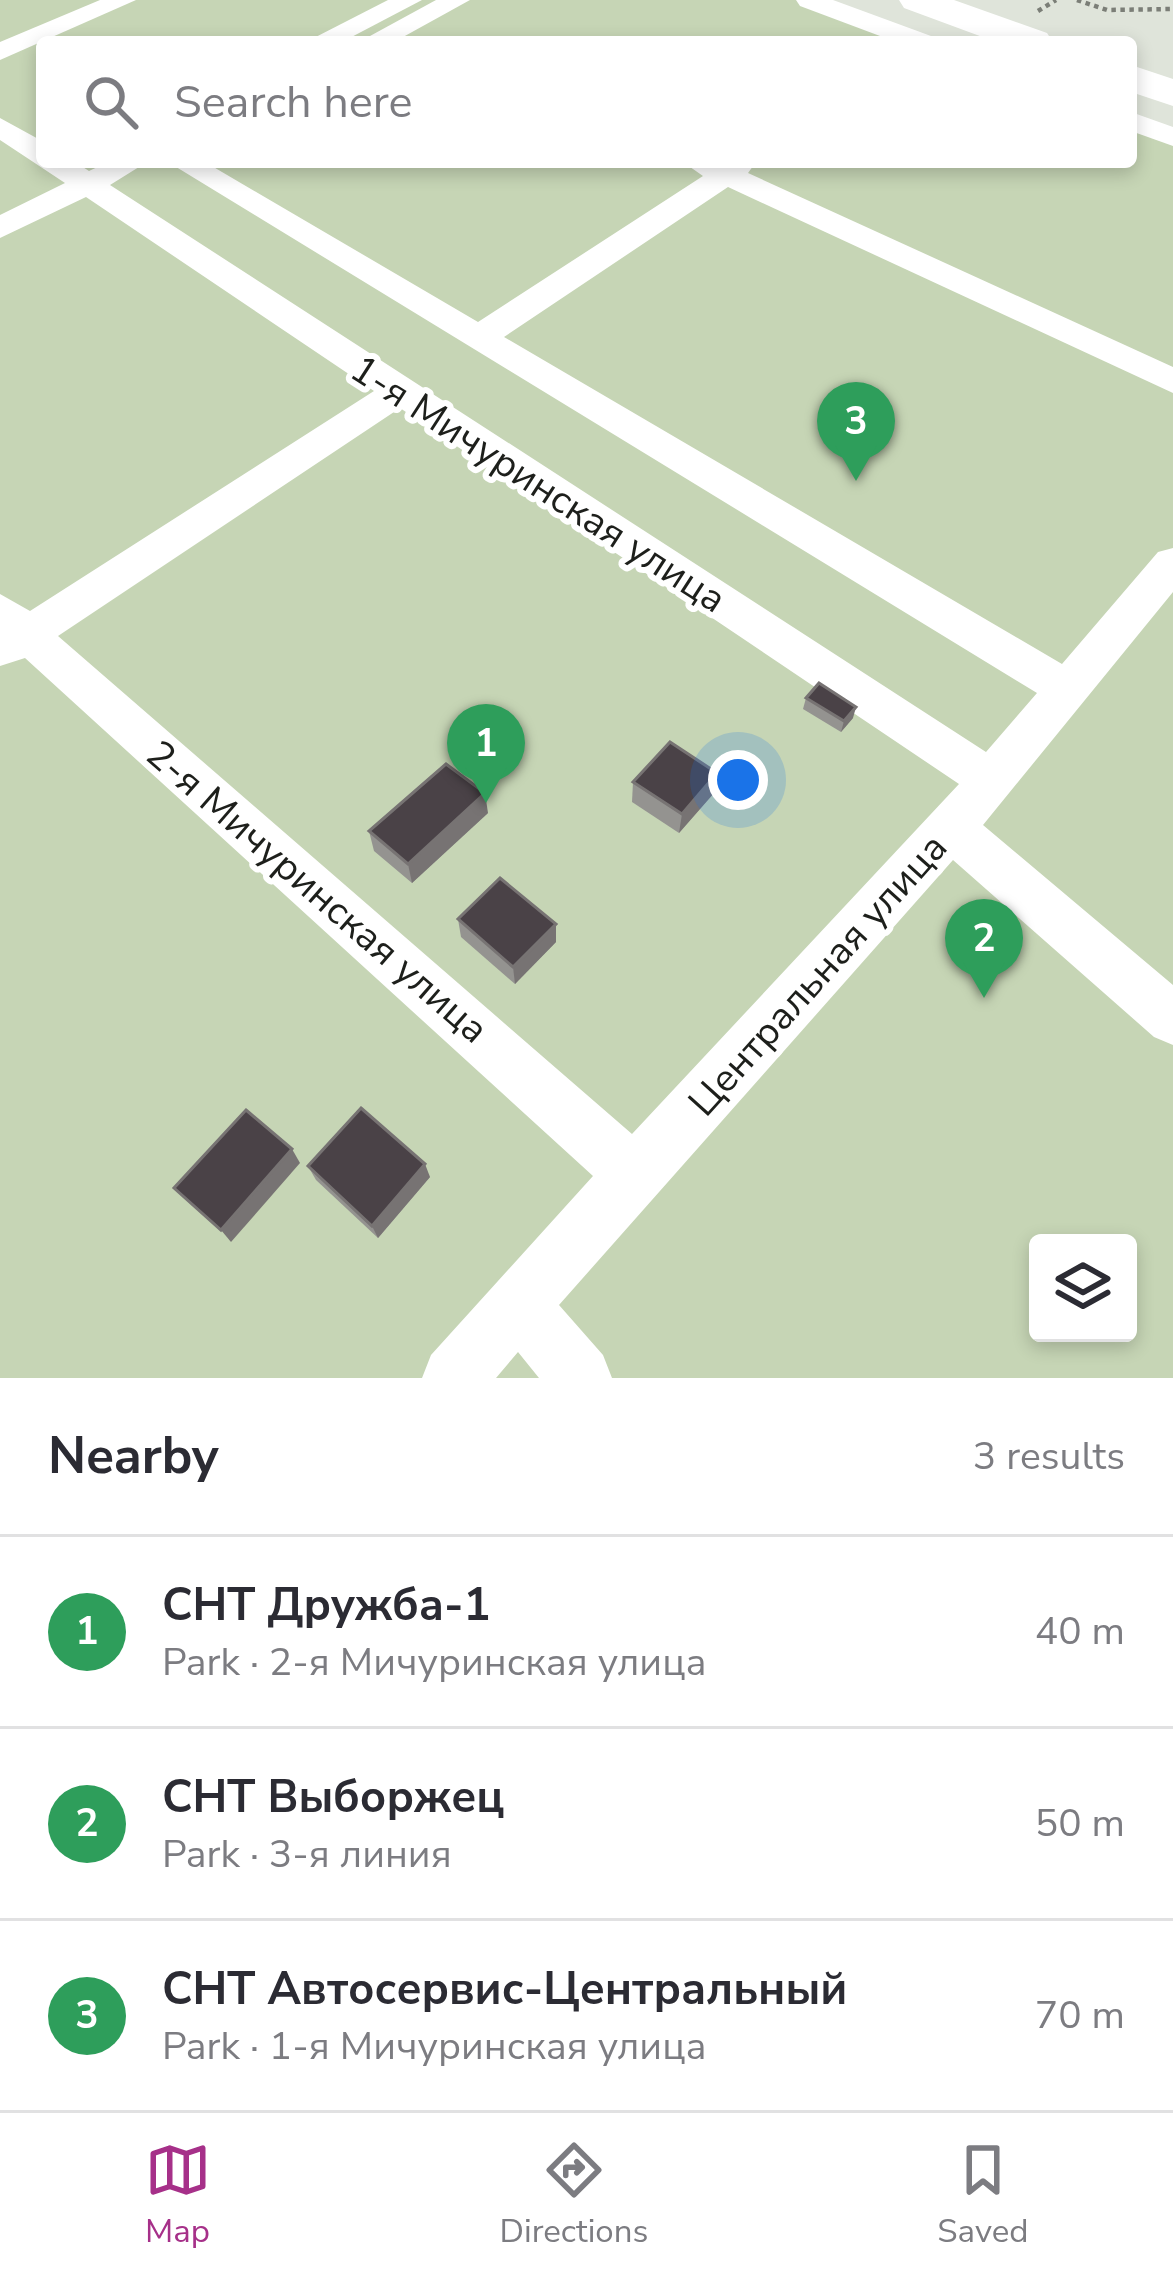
<!DOCTYPE html>
<meta charset="utf-8">
<style>
body{margin:0;font-family:"Nunito Sans",sans-serif;background:#f2f2f3;color:#2b2b33}
.controls{position:absolute;right:36px;bottom:36px;display:grid;overflow:hidden;border-radius:12px;box-shadow:0 6px 18px #0003}
.controls button{width:108px;height:108px;display:grid;place-items:center;padding:0;border:0;border-bottom:3px solid #e1e1e2;background:#fff;color:#2b2b33;font:60px sans-serif}
.you{position:absolute;left:738px;top:780px;width:42px;height:42px;margin:-30px;border:9px solid #fff;border-radius:50%;background:#1a73e8;box-shadow:0 0 0 18px #1a73e833}
.badge{display:grid;place-items:center;width:78px;height:78px;border-radius:50%;background:#a63089;color:#fff;font-size:39px;font-weight:700}
.pin{position:absolute;translate:-50% -99px;filter:drop-shadow(0 3px 6px #0008)}
.pin::after{content:'';position:absolute;top:63px;width:42px;height:36px;background:inherit;clip-path:polygon(0 0,100% 0,50% 100%)}
.list{margin:0;padding:0;list-style:none}
h2{display:flex;justify-content:space-between;align-items:center;height:156px;margin:0;padding:0 48px;font-size:51px}
h2 small{font-size:39px;font-weight:400;color:#7c7c81}
.list li{display:grid;grid-template-columns:78px 1fr auto;gap:36px;align-items:center;box-sizing:border-box;height:192px;padding:0 48px;border-top:3px solid #e1e1e2}
.list b{display:block;font-size:45px;white-space:nowrap}
.list p{margin:0;font-size:39px;white-space:nowrap;color:#7c7c81}
.list em{font-size:39px;font-style:normal;color:#7c7c81}
.icon{flex:none;width:66px;height:66px;fill:none;stroke:currentColor;stroke-width:2;stroke-linecap:round;stroke-linejoin:round}
.map{position:relative;flex:none;width:1173px;height:1378px;overflow:hidden}
.search{position:absolute;background:#fff;box-shadow:0 6px 18px #0003;left:36px;right:36px;top:36px;height:132px;display:flex;align-items:center;gap:30px;box-sizing:border-box;padding:0 42px;border-radius:12px;color:#7c7c81;font-size:45px}
.sheet{height:732px;background:#fff}
nav{display:flex;justify-content:space-around;align-items:center;box-sizing:border-box;height:168px;border-top:3px solid #e1e1e2;background:#fff;font-size:33px;color:#7c7c81}
nav a{display:grid;justify-items:center;gap:6px}
nav .on{color:#a63089}
.map>svg:first-child{display:block}
.green{fill:#c6d5b5;fill-rule:evenodd}
.lines{fill:none;stroke-linecap:round;stroke-linejoin:round}
.path{stroke:#7b7e77;stroke-width:4.5;stroke-dasharray:4.5 4.5;stroke-linecap:butt}
.minor{fill:#fff;fill-rule:evenodd}
.primary{fill:#fff;fill-rule:evenodd}
.wall{fill:#949390}
.shaded-wall{fill:#777373}
.building{fill:#4a4247;stroke:#777373;stroke-width:3}
.labels{text-anchor:middle;stroke-width:12;stroke-linejoin:round;paint-order:stroke}
.street-label{font-size:39px;fill:#1d1f1b;stroke:#fff}
</style>
<div class="map">
<svg width="1173" height="1378" viewBox="0 0 1173 1378">
<rect width="100%" height="100%" fill="#dfe4da"/>
<path class="green" d="M0,0H807L921,42H42V162H1131V122L1173,137V1378H0ZM1038,1243H1128V1333H1038Z"/>
<g class="lines">
<g class="path">
<polyline points="1077,0 1107,10 1173,9"/>
<polyline points="1038,11 1056,0"/>
</g>
<g class="minor">
<polygon points="100,0 136,0 0,60 0,42"/>
<polygon points="388,0 422,0 342,42 306,42"/>
<polygon points="436,0 470,0 394,42 374,42 370,36"/>
<polygon points="796,0 833,0 931,36 935,42 896,42 800,6"/>
<polygon points="1131,112 1173,127 1173,146 1131,131"/>
<path d="M0,118L42,141V162H75L89,171L108,162H147L110,185L986,752L1037,693L168,162H205L478,322L703,176L683,162H756L748,173L1173,367V393L728,187L504,337L1062,664L1158,552L1173,548V592L983,825L1173,985V1045L1154,1037L953,860L559,1305L603,1355L612,1378H539L518,1352L496,1378H422L431,1355L593,1176L25,658L0,666V594L30,611L374,391L86,197L0,238V215L65,183L0,140ZM400,408L959,784L632,1134L58,636Z"/>
</g>
<g class="primary">
<polygon points="899,0 954,0 1047,33 1053,42 996,42 904,8"/>
<polygon points="1131,65 1173,79 1173,106 1131,92"/>
</g>
</g>
<g class="wall">
<polygon points="806,698 853,718 841,732 803,709"/>
<polygon points="717,773 714,793 679,833 632,802 633,782"/>
<polygon points="488,813 412,883 374,851 369,831"/>
<polygon points="458,919 556,924 556,942 515,984 461,937"/>
<polygon points="308,1166 430,1177 378,1238 316,1180"/>
</g>
<g class="shaded-wall">
<polygon points="856,707 853,718 841,732 844,721"/>
<polygon points="717,773 714,793 679,833 682,814"/>
<polygon points="485,793 488,813 412,883 408,864"/>
<polygon points="556,924 556,942 515,984 513,967"/>
<polygon points="292,1149 300,1163 231,1242 221,1230"/>
<polygon points="425,1164 430,1177 378,1238 372,1226"/>
</g>
<g class="building">
<polygon points="819,683 856,707 844,721 806,698"/>
<polygon points="670,742 717,773 682,814 633,782"/>
<polygon points="446,764 485,793 408,864 369,831"/>
<polygon points="500,878 556,924 513,967 458,919"/>
<polygon points="361,1108 425,1164 372,1226 308,1166"/>
<polygon points="246,1110 292,1149 221,1230 174,1188"/>
</g>
<g class="labels">
<g class="street-label">
<text transform="translate(539 483) rotate(33)" y="14">1-я Мичуринская улица</text>
<text transform="translate(318 891) rotate(41)" y="14">2-я Мичуринская улица</text>
<text transform="translate(817 974) rotate(-48)" y="14">Центральная улица</text>
</g>
</g>
</svg>
<div class="controls">
<button><svg class="icon" aria-label="layers" viewBox="0 0 24 24"><path d="M12 4l9 5-9 5-9-5zM3 14l9 5 9-5"/></svg></button>
</div>
<div class="you"></div>
<div class="pin badge" style="left:486px;top:803px;background:#2e9e5b">1</div>
<div class="pin badge" style="left:984px;top:998px;background:#2e9e5b">2</div>
<div class="pin badge" style="left:856px;top:481px;background:#2e9e5b">3</div>
<div class="search"><svg class="icon" aria-label="search" viewBox="0 0 24 24"><circle cx="10" cy="10" r="6"/><path d="M15 15l6 6"/></svg>Search here</div>
</div>
<section class="sheet">
<h2>Nearby<small>3 results</small></h2>
<ul class="list">
<li><span class="badge" style="background:#2e9e5b">1</span><div><b>СНТ Дружба-1</b><p>Park · 2-я Мичуринская улица</p></div><em>40 m</em></li>
<li><span class="badge" style="background:#2e9e5b">2</span><div><b>СНТ Выборжец</b><p>Park · 3-я линия</p></div><em>50 m</em></li>
<li><span class="badge" style="background:#2e9e5b">3</span><div><b>СНТ Автосервис-Центральный</b><p>Park · 1-я Мичуринская улица</p></div><em>70 m</em></li>
</ul>
</section>
<nav>
<a class="on"><svg class="icon" aria-label="map" viewBox="0 0 24 24"><path d="M3 6l6-2 6 2 6-2v14l-6 2-6-2-6 2zM9 4v14M15 6v14"/></svg>Map</a>
<a><svg class="icon" aria-label="directions" viewBox="0 0 24 24"><path d="M12 3l9 9-9 9-9-9zM9 14v-3h6M13 9l2 2-2 2"/></svg>Directions</a>
<a><svg class="icon" aria-label="saved" viewBox="0 0 24 24"><path d="M7 4h10v16l-5-4-5 4z"/></svg>Saved</a>
</nav>
